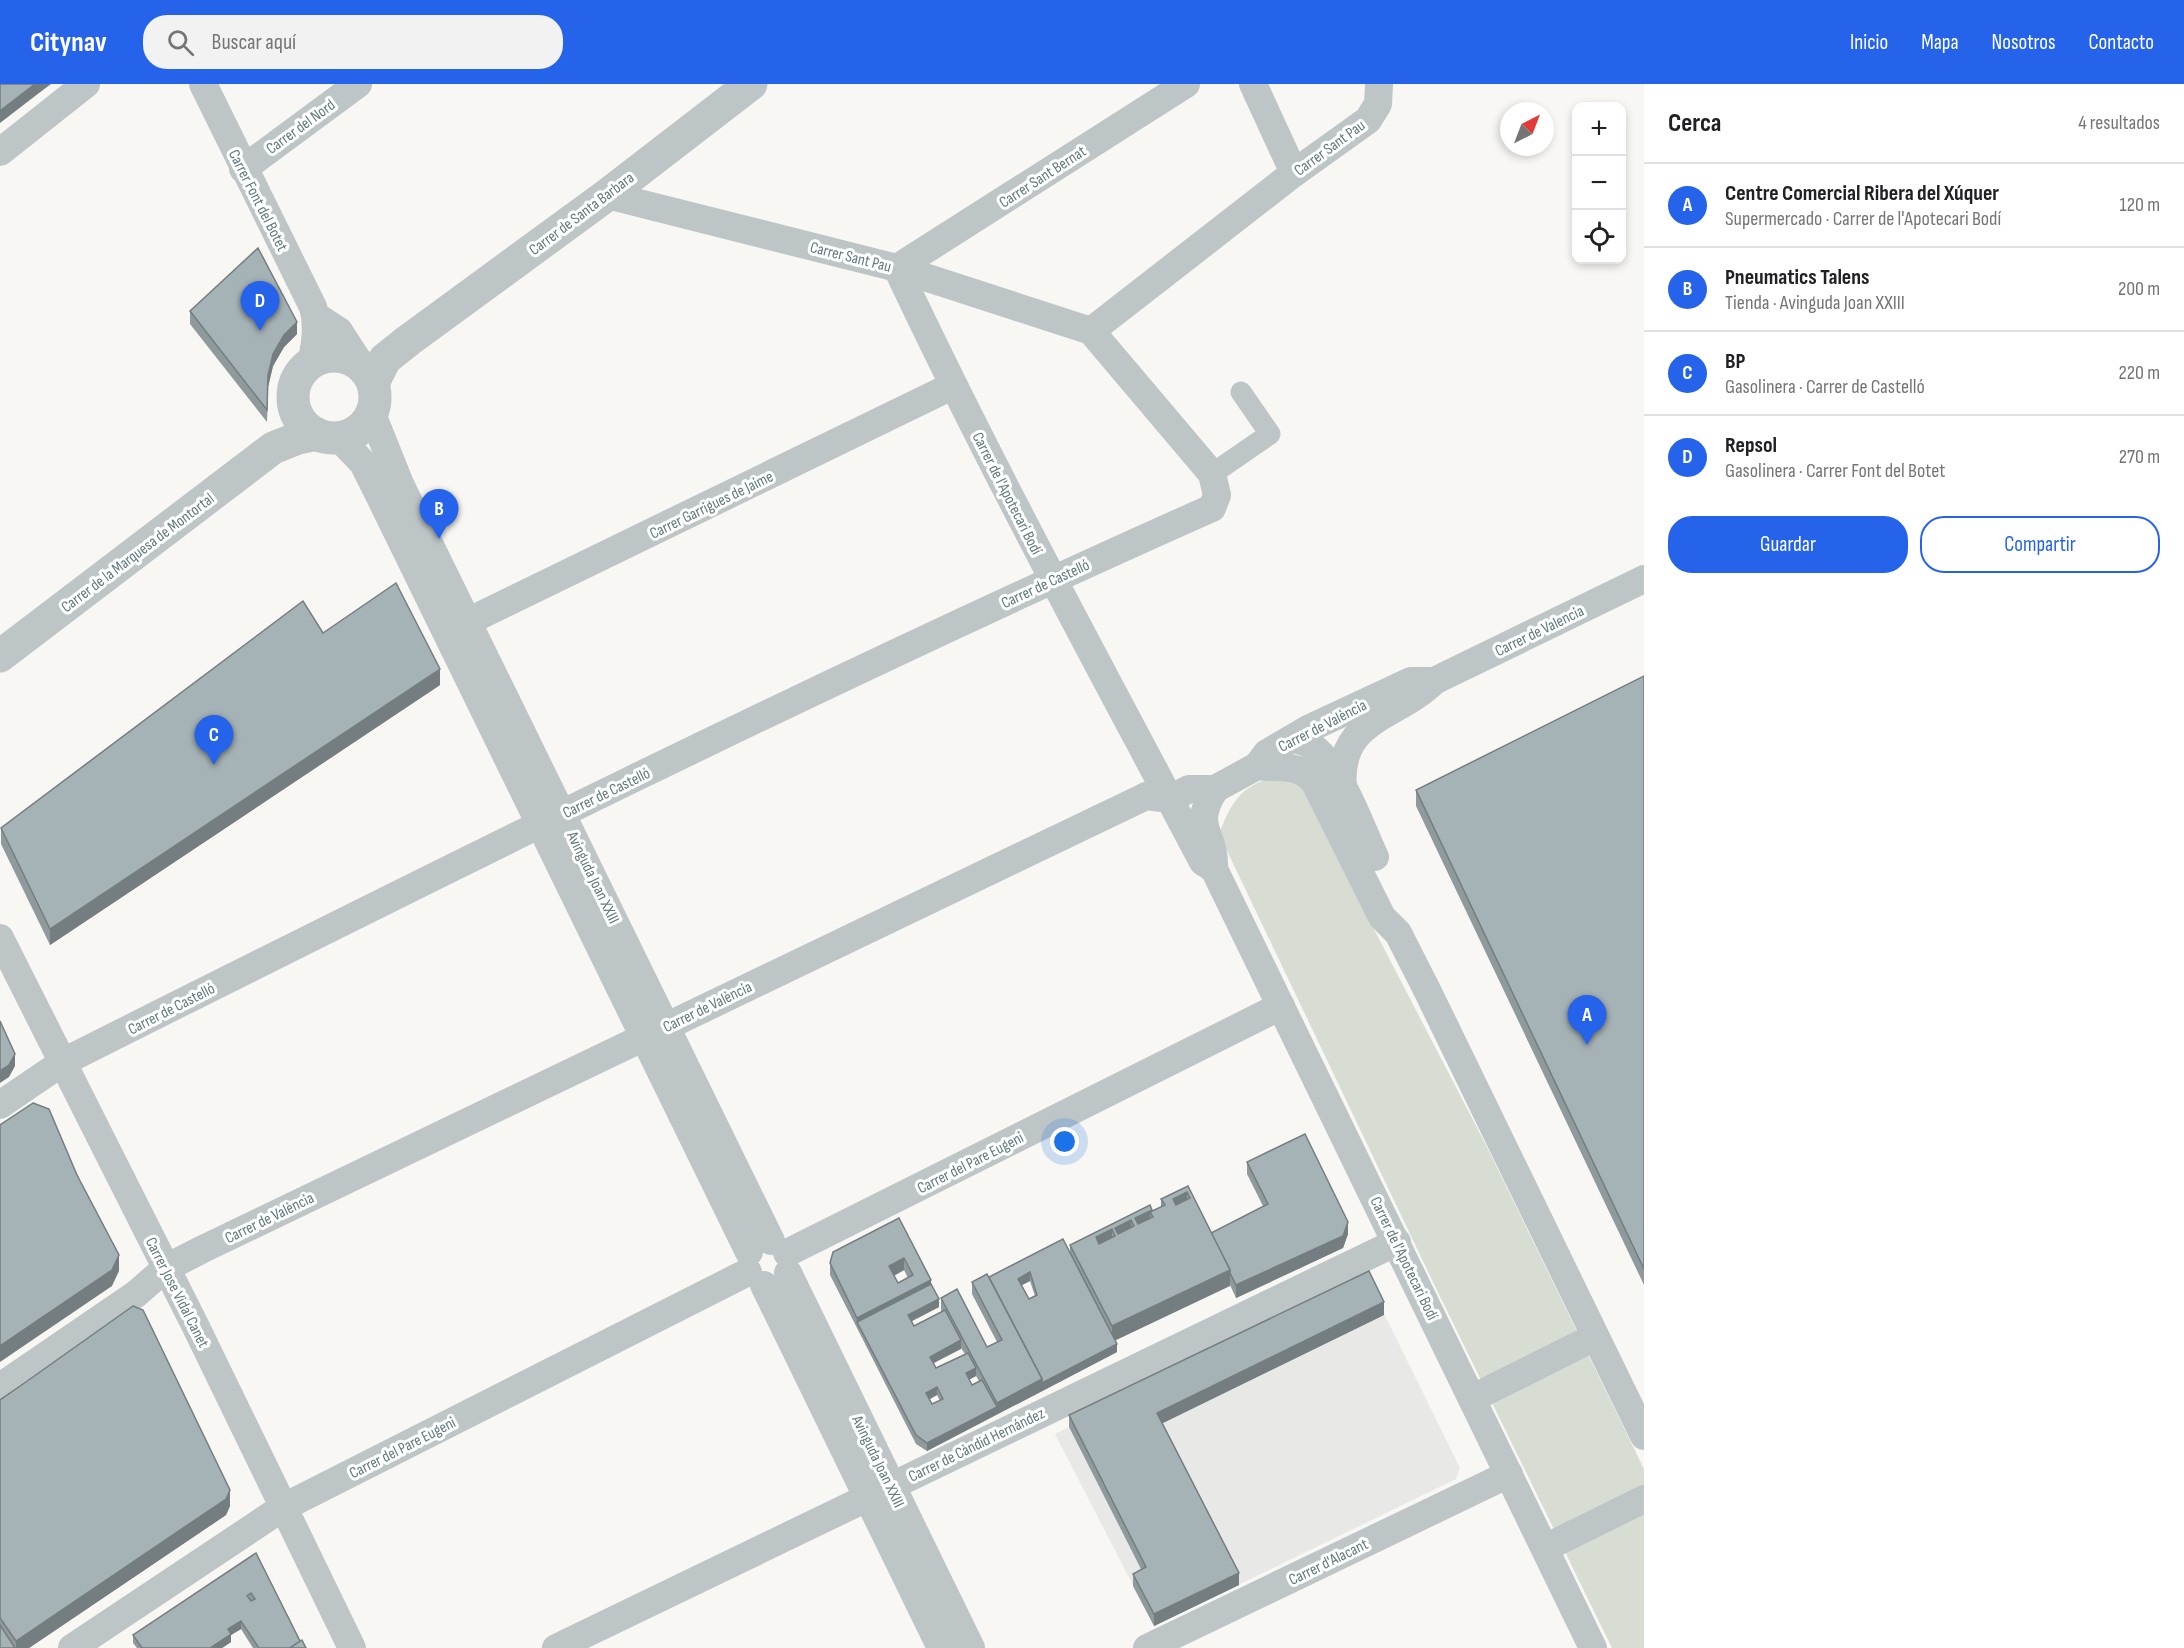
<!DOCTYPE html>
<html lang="es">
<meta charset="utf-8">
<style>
body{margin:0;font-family:"Sofia Sans Condensed",sans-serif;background:#f2f2f2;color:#202124}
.controls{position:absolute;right:18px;top:18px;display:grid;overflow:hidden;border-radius:12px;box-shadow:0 3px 9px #0003}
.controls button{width:54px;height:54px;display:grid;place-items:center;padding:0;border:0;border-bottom:2px solid #e0e0e0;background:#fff;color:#202124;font:30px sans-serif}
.compass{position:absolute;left:1500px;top:18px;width:54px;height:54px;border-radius:50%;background:#fff;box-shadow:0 3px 9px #0003;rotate:42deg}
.you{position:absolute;left:1065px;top:1058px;width:21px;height:21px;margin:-15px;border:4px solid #fff;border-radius:50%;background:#1a73e8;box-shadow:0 0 0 9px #1a73e833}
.badge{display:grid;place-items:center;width:39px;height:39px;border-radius:50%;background:#2563eb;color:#fff;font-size:20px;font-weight:700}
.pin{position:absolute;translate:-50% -50px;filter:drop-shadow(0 2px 3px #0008)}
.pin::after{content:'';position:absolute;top:32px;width:21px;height:18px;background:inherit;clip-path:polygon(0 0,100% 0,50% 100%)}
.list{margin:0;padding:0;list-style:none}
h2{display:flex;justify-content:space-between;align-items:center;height:78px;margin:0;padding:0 24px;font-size:26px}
h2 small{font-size:20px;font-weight:400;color:#757577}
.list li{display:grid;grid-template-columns:39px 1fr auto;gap:18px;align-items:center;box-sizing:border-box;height:84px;padding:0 24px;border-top:2px solid #e0e0e0}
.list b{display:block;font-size:22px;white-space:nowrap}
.list p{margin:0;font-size:20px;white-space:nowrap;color:#757577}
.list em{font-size:20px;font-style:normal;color:#757577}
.actions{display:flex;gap:12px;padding:18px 24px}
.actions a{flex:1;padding:14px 0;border:2px solid #2563eb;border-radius:24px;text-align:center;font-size:21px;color:#2563eb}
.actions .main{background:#2563eb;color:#fff}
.icon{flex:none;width:33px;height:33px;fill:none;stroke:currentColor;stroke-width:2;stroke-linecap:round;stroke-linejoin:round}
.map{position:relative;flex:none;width:1644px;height:1564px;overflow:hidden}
header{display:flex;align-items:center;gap:36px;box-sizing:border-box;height:84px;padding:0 30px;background:#2563eb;color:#fff}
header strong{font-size:28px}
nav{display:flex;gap:33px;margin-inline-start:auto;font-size:21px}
.search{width:420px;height:54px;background:#f2f2f2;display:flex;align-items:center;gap:15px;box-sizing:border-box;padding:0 21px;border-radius:24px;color:#757577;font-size:22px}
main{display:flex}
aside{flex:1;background:#fff}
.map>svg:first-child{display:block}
.built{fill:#e8e9e7}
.green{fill:#d8ddd3}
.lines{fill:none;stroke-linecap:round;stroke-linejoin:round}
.pedestrian{stroke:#bdc5c7;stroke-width:21}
.minor{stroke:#bdc5c7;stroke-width:28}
.tertiary{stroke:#bdc5c7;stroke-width:33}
.wall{fill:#8f9a9d;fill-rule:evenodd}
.shaded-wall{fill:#747d7f}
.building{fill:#a6b3b6;stroke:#747d7f;stroke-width:1.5;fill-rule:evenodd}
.labels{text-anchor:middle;stroke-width:6;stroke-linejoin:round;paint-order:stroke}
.street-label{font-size:16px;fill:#607981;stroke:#fff}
</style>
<header>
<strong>Citynav</strong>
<div class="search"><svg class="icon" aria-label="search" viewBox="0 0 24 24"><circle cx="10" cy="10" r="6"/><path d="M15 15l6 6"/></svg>Buscar aquí</div>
<nav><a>Inicio</a><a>Mapa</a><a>Nosotros</a><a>Contacto</a></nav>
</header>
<main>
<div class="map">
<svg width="1644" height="1564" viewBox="0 0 1644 1564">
<rect width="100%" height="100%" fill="#f8f7f4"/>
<polygon class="built" points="1369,1199 1460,1384 1456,1395 1154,1542 1055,1350"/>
<path class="green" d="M1276,693L1301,698L1362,822L1487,1063L1644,1385V1564H1612L1432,1196L1219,750C1231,718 1242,700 1276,693Z"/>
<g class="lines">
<polyline class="pedestrian" points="1212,390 1270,350 1241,308"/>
<g class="minor">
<path d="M203,0L313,223C318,240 315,263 311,279"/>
<path d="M1186,0L897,184C992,386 1099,581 1203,778L1214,785"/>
<polyline points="1253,0 1294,89"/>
<polyline points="0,68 86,0"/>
<polyline points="243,85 358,0"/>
<polyline points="316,232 339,247 361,281"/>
<polyline points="1091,247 1294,89 1368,36 1378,20 1379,0"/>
<polyline points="372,330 400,400 771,1157"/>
<polyline points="339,354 363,379 379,411 749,1168"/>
<polyline points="469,537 952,302"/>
<path d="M1292,655C1298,656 1305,657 1310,661C1340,680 1360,742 1375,773"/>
<path d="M1257,682C1281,685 1299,678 1315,699L1382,833L1398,849L1428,908L1644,1352"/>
<path d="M1215,705C1190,745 1216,748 1214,785L1593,1564"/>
<path d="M1343,706C1336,634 1396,635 1434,597L1644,495"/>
<polyline points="0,854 195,1241 352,1564"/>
<path d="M0,1021L63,978C443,787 823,597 1212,424L1217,411L1212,390L1091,247L897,184L607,111"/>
<polyline points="787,1169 1281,922"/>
<polyline points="788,1189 971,1564"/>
<polyline points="764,1201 941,1564"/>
<polyline points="0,1303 136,1210 166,1184 203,1165 1140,715 1146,712 1170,715 1189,705 1215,705 1257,682 1267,669 1308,645 1411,597 1434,597"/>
<polyline points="1473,1314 1595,1253"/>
<polyline points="1545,1464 1644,1415"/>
<polyline points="72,1564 282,1424 748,1188"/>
<polyline points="556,1564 1397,1158"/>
<polyline points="1147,1564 1509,1390"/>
</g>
<g class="tertiary">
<circle cx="334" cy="313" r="41"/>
<polyline points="373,299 385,275 409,256 607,111 751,0"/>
<polyline points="0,572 273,364 298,354 317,350"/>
</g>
</g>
<g class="wall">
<polygon points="190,227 297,250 284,263 273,282 268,303 267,338 190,240"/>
<polygon points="323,549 440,601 50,861 1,760 1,744"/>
<polygon points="1644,592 1644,1201 1416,722 1416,706"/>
<path d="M1247,1078L1348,1150L1343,1164L1236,1214L1230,1201L1115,1256L1117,1268L927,1367L916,1360L830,1191V1179L899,1134L931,1200L939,1223L912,1237L914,1242L942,1228L941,1226V1214L987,1263L997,1258L972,1210V1198L1070,1168V1161L1161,1123V1115L1188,1102L1211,1149L1263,1122L1247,1090ZM904,1186L908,1194L898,1199L894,1192ZM1030,1197L1035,1212L1029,1215L1022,1201ZM961,1264L965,1270L936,1284L933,1279ZM976,1292L979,1297L972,1301L969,1296ZM937,1311L940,1317L932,1320L930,1315Z"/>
<polygon points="1384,1231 1162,1339 1239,1501 1154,1542 1133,1502 1133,1490 1141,1485 1069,1343 1069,1331"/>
<polygon points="0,1316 230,1422 226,1431 29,1564 0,1564"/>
<polygon points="256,1469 300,1557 306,1564 253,1564 241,1545 231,1551 231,1558 222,1564 137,1564 133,1559 133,1551"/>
</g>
<g class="shaded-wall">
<polygon points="35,0 39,0 39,9 0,39 0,27"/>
<polygon points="39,0 51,0 39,9"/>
<polygon points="297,238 297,250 284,263 273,282 268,303 267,338 268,291 273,270 284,251"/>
<polygon points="440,585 440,601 50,861 50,845"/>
<polygon points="15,970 15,982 9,993 0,999 0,987"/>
<polygon points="1187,1108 1187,1124 1173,1131 1173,1115"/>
<polygon points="1152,1126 1152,1131 1150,1128 1150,1143 1135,1150 1135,1134"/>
<polygon points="1131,1136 1131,1152 1115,1160 1115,1144"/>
<polygon points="1348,1138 1348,1150 1343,1164 1236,1214 1236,1201"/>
<polygon points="1112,1145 1112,1162 1096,1169 1096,1153"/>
<polygon points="119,1171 119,1187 112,1202 0,1278 0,1262"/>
<polygon points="904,1174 904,1186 889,1194 889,1182"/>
<polygon points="1230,1186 1230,1202 1112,1258 1112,1242"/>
<polygon points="1030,1188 1030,1197 1018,1203 1018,1195"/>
<polygon points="931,1196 931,1208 857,1238 857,1234"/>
<polygon points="939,1215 939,1223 908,1239 908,1231"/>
<polygon points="1384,1218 1384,1231 1157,1342 1157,1329"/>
<polygon points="961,1256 961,1265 930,1281 930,1273"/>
<polygon points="1117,1260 1117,1268 927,1367 927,1359 997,1323 997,1319 1042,1295"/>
<polygon points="976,1284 976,1292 966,1297 966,1289"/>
<polygon points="937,1303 937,1311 926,1317 926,1309"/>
<polygon points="230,1406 230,1422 226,1431 29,1564 16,1564 16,1557"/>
<polygon points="1239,1489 1239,1501 1154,1542 1154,1530"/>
<polygon points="241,1537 241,1545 231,1551 231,1558 222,1564 210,1564 228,1545"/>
</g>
<g class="building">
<polygon points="0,0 35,0 0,27"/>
<polygon points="258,164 297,238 284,251 273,270 268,291 267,326 190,227"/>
<polygon points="396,499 440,585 50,845 1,744 303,517 323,549"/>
<polygon points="1644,592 1644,1185 1416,706"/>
<polygon points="0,937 15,970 9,981 0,987"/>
<polygon points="33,1019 49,1025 77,1091 119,1171 112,1186 0,1262 0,1041"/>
<polygon points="1305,1050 1348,1138 1343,1152 1236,1201 1230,1189 1230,1186 1211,1149 1268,1120 1247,1078"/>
<path d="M1188,1102L1230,1186L1112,1242L1070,1161L1150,1121L1152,1126L1135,1134L1138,1140L1153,1133L1150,1128L1165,1121L1161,1115ZM1187,1108L1190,1114L1176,1121L1173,1115ZM1131,1136L1134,1142L1118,1150L1115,1144ZM1112,1145L1115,1152L1099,1160L1096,1153Z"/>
<path d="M899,1134L931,1196L857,1234L830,1179L833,1168ZM904,1174L913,1191L898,1199L889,1182Z"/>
<path d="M1063,1155L1117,1260L1042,1299V1295L989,1193ZM1030,1188L1037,1211L1029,1215L1018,1195Z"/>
<polygon points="1369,1187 1384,1218 1157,1329 1239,1489 1154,1530 1133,1490 1146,1483 1069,1331"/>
<polygon points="987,1190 1042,1295 997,1319 941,1214 957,1205 987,1263 1002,1256 972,1198"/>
<path d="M931,1200L939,1215L908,1231L914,1242L945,1226L961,1256L930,1273L936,1284L968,1269L976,1284L966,1289L972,1301L982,1296L997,1323L927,1359L916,1351L857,1238ZM937,1303L943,1315L932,1320L926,1309Z"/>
<polygon points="133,1222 143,1226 230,1406 226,1415 16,1557 0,1534 0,1316 23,1300"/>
<path d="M256,1469L300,1557L290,1564H259L241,1537L228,1545L231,1550L210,1564H142L133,1551ZM251,1509L255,1515L251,1517L247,1512Z"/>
<polygon points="0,1541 15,1564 0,1564"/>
<polygon points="302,1556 306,1564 290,1564"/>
</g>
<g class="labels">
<g class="street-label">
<text transform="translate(300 42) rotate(-36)" y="6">Carrer del Nord</text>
<text transform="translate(1329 63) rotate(-36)" y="6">Carrer Sant Pau</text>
<text transform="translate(1042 92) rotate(-33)" y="6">Carrer Sant Bernat</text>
<text transform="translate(259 116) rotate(63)" y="6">Carrer Font del Botet</text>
<text transform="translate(581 129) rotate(-37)" y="6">Carrer de Santa Barbara</text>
<text transform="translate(851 172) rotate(14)" y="6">Carrer Sant Pau</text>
<text transform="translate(1008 409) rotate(63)" y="6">Carrer de l'Apotecari Bodí</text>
<text transform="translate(711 420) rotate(-26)" y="6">Carrer Garrigues de Jaime</text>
<text transform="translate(137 468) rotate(-37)" y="6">Carrer de la Marquesa de Montortal</text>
<text transform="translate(1045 499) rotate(-25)" y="6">Carrer de Castelló</text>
<text transform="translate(1539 546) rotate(-26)" y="6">Carrer de Valencia</text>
<text transform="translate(1322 641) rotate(-27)" y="6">Carrer de València</text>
<text transform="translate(606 708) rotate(-26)" y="6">Carrer de Castelló</text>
<text transform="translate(594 793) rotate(64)" y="6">Avinguda Joan XXIII</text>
<text transform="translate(707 922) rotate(-26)" y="6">Carrer de València</text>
<text transform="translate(171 924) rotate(-27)" y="6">Carrer de Castelló</text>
<text transform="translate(970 1078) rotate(-27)" y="6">Carrer del Pare Eugeni</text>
<text transform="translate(269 1133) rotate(-26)" y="6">Carrer de València</text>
<text transform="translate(1405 1174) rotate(64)" y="6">Carrer de l'Apotecari Bodí</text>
<text transform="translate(178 1208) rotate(63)" y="6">Carrer Jose Vidal Canet</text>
<text transform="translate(976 1360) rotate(-26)" y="6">Carrer de Càndid Hernández</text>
<text transform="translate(402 1363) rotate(-27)" y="6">Carrer del Pare Eugeni</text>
<text transform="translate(879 1377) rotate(64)" y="6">Avinguda Joan XXIII</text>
<text transform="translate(1328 1477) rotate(-26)" y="6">Carrer d'Alacant</text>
</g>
</g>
</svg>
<div class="controls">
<button>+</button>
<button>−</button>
<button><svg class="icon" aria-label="locate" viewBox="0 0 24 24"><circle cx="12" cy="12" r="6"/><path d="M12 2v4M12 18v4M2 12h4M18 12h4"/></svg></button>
</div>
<svg class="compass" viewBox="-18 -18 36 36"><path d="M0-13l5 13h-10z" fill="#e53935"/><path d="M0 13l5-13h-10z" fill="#757577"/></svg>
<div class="you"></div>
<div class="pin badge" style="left:1587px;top:961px">A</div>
<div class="pin badge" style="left:439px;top:455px">B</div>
<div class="pin badge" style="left:214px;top:681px">C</div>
<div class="pin badge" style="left:260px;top:247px">D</div>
</div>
<aside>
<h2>Cerca<small>4 resultados</small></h2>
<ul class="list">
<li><span class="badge">A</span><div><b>Centre Comercial Ribera del Xúquer</b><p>Supermercado · Carrer de l'Apotecari Bodí</p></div><em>120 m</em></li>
<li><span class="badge">B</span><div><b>Pneumatics Talens</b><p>Tienda · Avinguda Joan XXIII</p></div><em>200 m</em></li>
<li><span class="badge">C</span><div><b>BP</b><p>Gasolinera · Carrer de Castelló</p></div><em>220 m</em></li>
<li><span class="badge">D</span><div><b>Repsol</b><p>Gasolinera · Carrer Font del Botet</p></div><em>270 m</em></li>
</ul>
<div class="actions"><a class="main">Guardar</a><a>Compartir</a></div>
</aside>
</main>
